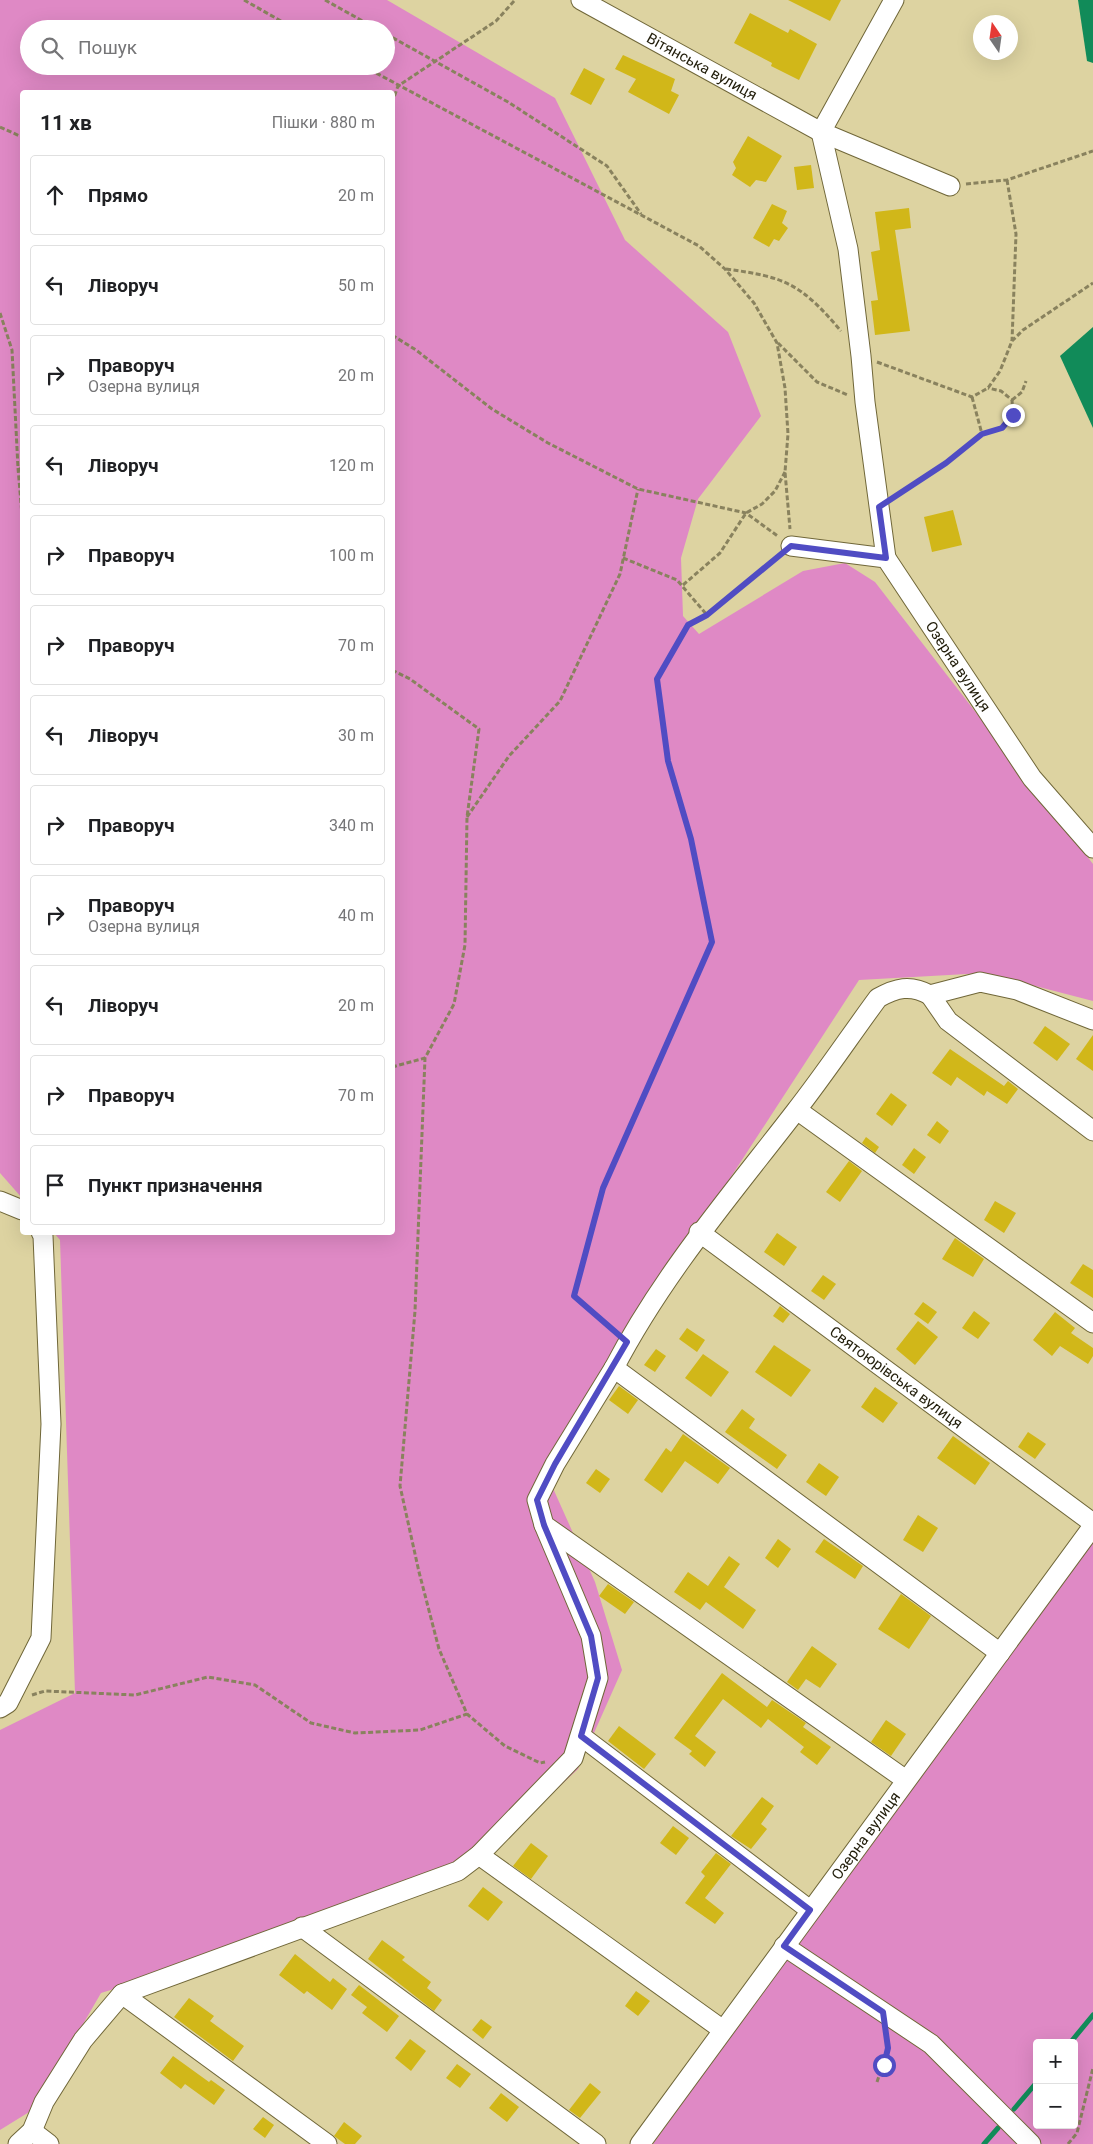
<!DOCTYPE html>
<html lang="uk">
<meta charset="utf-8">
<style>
body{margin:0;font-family:Roboto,sans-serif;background:#f2f2f2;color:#202124}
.controls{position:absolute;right:15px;bottom:15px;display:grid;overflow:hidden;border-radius:5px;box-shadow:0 5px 20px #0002}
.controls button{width:45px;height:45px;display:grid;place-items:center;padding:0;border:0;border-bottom:1px solid #e0e0e0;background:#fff;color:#202124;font:25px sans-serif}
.compass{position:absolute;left:973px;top:15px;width:45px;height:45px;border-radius:50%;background:#fff;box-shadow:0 5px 20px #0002;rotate:347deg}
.stop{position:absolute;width:15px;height:15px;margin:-11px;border:4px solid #504cc3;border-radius:50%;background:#fff}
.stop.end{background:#504cc3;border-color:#fff;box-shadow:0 1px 5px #0008}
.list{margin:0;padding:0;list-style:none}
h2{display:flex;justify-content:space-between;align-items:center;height:65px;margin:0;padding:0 20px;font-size:21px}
h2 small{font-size:16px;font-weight:400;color:#757577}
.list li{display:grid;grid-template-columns:32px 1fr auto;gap:15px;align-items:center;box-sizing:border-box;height:80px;margin:0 10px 10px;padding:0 10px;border:1px solid #e0e0e0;border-radius:5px}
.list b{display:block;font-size:19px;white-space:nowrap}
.list p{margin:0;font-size:16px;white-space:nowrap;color:#757577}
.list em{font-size:16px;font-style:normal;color:#757577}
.icon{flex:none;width:28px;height:28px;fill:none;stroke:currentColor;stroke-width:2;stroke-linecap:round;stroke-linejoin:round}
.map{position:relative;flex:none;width:1093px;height:2144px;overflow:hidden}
.search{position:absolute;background:#fff;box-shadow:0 5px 20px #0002;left:20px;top:20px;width:375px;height:55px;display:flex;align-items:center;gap:12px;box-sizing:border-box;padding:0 18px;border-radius:28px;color:#757577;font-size:19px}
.panel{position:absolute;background:#fff;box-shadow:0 5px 20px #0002;left:20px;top:90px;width:375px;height:1145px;border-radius:5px}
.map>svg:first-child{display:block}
.green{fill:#df89c5;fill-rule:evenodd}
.water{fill:#118b59}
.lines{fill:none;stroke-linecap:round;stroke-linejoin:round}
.stream{stroke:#118b59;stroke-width:5}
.building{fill:#d1b719}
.minor-casing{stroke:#706739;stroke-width:21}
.path{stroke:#89825e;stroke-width:3;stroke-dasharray:5 2.5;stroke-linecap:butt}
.minor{stroke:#fff;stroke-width:19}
.route{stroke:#504cc3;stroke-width:6}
.labels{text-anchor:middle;stroke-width:4.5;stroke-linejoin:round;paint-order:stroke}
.street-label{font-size:15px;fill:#211d0a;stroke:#eae0ae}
</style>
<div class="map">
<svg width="1093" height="2144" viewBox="0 0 1093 2144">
<rect width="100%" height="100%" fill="#ddd3a1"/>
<g class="green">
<path d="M0,0H387L555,98L625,240L728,332L761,416L698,499L681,558L683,616L699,634L803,571L845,563L875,582L1093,864V1001L985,973L859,980L543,1466L595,1582L622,1670L578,1769L460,1881L101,1993L34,2109L0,2130V1730L75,1693L60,1240L54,1233L392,1232V92H22V1198L0,1173ZM29,29H386V66H29Z"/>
<path d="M1093,1540V2144H653L785,1959ZM1037,2043H1074V2125H1037Z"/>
</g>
<g class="water">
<polygon points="1078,0 1093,0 1093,63 1087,61"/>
<polygon points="1093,327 1093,428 1060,356"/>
</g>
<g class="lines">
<g class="stream">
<polyline points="1070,2043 1093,2015"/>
<polyline points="1014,2109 1037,2082"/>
<polyline points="984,2144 998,2128"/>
</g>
</g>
<g class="building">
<polygon points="788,0 841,0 830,21"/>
<polygon points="750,13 788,33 790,29 817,44 799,80 771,66 772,63 734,43"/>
<polygon points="623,55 675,79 671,91 679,95 669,114 628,92 636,79 615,69"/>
<polygon points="584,68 605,79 591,105 570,94"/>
<polygon points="748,136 782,156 766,182 756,180 750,187 732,175 736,168 733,162"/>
<polygon points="811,165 814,188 797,190 794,167"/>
<polygon points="772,204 787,211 782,223 788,228 779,241 774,239 769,247 753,238"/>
<polygon points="909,208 911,228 895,230 910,331 875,335 871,301 878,300 871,252 880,250 875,212"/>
<polygon points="953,510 962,545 932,552 924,517"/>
<polygon points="1045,1026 1070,1044 1057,1061 1033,1043"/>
<polygon points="1093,1035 1093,1071 1076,1059"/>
<polygon points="950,1049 1004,1086 1008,1081 1018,1089 1007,1104 987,1091 984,1096 957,1077 951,1086 932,1073"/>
<polygon points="891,1093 907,1105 892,1126 876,1114"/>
<polygon points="937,1121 949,1131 940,1144 927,1135"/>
<polygon points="866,1137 879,1147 875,1153 862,1143"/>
<polygon points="914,1148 926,1157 914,1174 902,1165"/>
<polygon points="849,1161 862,1171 840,1202 826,1192"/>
<polygon points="995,1201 1016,1213 1004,1233 984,1220"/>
<polygon points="777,1233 797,1247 784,1266 764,1252"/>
<polygon points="955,1238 984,1259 973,1277 942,1259"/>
<polygon points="1083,1264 1093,1270 1093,1298 1070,1283"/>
<polygon points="823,1275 836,1284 824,1300 811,1291"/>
<polygon points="923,1302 937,1312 928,1324 914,1314"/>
<polygon points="780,1306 790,1314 783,1323 773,1316"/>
<polygon points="974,1311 990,1323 978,1339 962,1328"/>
<polygon points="1055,1312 1075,1328 1071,1333 1093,1348 1093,1356 1088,1364 1060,1346 1052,1356 1033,1340"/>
<polygon points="918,1321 938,1337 915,1365 896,1349"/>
<polygon points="687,1328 705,1340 697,1352 679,1339"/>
<polygon points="774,1345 811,1370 791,1397 755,1372"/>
<polygon points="656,1349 666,1356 655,1372 644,1365"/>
<polygon points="703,1354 729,1372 711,1397 685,1378"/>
<polygon points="619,1386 638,1400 628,1414 609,1400"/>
<polygon points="875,1387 898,1403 883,1423 861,1407"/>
<polygon points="742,1409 755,1419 749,1428 787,1455 777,1469 725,1432"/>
<polygon points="1028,1432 1046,1444 1035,1459 1018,1447"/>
<polygon points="683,1434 730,1468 718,1484 685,1461 662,1493 644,1480 666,1448 671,1452"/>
<polygon points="953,1436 990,1463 975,1485 937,1458"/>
<polygon points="819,1463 839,1477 826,1496 806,1482"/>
<polygon points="596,1469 610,1479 600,1493 586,1483"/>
<polygon points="918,1515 938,1528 923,1552 903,1540"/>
<polygon points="778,1539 791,1549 778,1568 765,1558"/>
<polygon points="824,1539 863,1566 855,1579 815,1552"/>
<polygon points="729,1556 740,1564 724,1587 756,1610 743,1629 706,1602 700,1610 674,1592 688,1572 708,1586"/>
<polygon points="608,1584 634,1602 625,1614 599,1596"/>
<polygon points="901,1594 931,1616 909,1649 878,1629"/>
<polygon points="812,1646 837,1664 820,1688 806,1679 798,1690 787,1682"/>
<polygon points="722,1673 767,1707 772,1700 806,1723 803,1727 831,1747 817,1765 800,1752 804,1747 768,1719 761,1728 723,1699 695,1736 716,1752 705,1767 689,1754 692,1751 674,1738"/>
<polygon points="886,1720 906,1734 891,1756 871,1742"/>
<polygon points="619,1726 656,1754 644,1769 608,1741"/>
<polygon points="762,1797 774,1806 761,1824 767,1829 751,1849 731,1836"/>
<polygon points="673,1826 689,1838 676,1855 660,1843"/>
<polygon points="531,1843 548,1856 531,1879 513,1866"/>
<polygon points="716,1853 731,1864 705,1898 724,1913 715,1924 685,1903 705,1876 701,1872"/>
<polygon points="483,1887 503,1902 488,1921 468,1906"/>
<polygon points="382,1940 405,1957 402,1960 431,1982 427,1988 442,2000 434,2011 368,1959"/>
<polygon points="295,1954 330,1982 333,1978 347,1989 332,2010 307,1991 304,1994 279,1975"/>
<polygon points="359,1985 399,2016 387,2032 362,2013 367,2007 351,1995"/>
<polygon points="636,1991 650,2001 638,2016 625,2006"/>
<polygon points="189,1998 214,2016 210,2021 244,2046 233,2061 174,2017"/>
<polygon points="481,2019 492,2027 483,2039 472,2030"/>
<polygon points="410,2039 426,2051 411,2071 395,2058"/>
<polygon points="173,2056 209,2082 211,2080 225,2090 214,2105 185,2084 181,2089 160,2073"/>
<polygon points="457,2064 471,2074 460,2088 446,2078"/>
<polygon points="590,2083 601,2092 580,2118 569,2110"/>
<polygon points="501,2093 519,2107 507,2122 489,2108"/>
<polygon points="263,2117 274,2125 265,2138 253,2129"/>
<polygon points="344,2122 362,2136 355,2144 345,2144 334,2136"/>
</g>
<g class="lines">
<g class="minor-casing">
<g id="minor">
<path id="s1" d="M581,0L821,132L950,186"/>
<polyline points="821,132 848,249 861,356 865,402 886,558"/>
<polyline points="821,132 894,0"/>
<path id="s2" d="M791,546L886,558L1032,778L1093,848"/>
<polyline points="930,995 948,1021 1093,1131"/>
<polyline points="797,1110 1093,1323"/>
<polyline points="0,1201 22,1210"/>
<path id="s3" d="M699,1232L1093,1523"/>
<polyline points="614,1368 555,1464 537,1500 544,1525 906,1780"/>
<path d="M1000,1653L614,1368C663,1274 731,1195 795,1112C824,1075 850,1036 878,998C896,988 910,984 930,995L980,982L1017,990L1093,1020"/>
<polyline points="0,1708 8,1703 41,1638 51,1424 43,1236 41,1232"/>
<polyline points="581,1736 810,1910"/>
<polyline points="479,1855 723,2030"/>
<polyline points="302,1927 596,2144"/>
<polyline points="784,1946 931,2044 1031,2144"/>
<polyline points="122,1994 327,2144"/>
<polyline points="32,2131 49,2144"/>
<polyline points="18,2144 32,2131 44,2102 83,2040 122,1994 458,1871 479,1855 573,1758 598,1678 591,1636 544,1525"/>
<path id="s4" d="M640,2144L1093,1526"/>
</g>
</g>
<g class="path">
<polyline points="244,0 295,29"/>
<polyline points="325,0 377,29"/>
<polyline points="386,34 508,102 607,166 641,214"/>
<polyline points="363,66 699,246 725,269 754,303 777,343 785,388 788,434 785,472 790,529"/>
<polyline points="392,103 398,86 496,21 515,0"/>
<polyline points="0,127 22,137"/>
<polyline points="1007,180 1016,234 1012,341"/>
<polyline points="966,184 1007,180 1093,151"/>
<path d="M726,269C786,277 801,284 841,331"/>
<polyline points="0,313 12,350 18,468 22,472"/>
<polyline points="392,335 416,350 492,409 548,443 638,489 746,513 779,537"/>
<polyline points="778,343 817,382 848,395"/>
<polyline points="877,362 972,397 988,388 1000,371 1012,341 1023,330 1093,283"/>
<polyline points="972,397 982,434"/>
<polyline points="1012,400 1022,392 1026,381"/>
<polyline points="18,468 22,515"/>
<polyline points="894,497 946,463 982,434 1002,428 1013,415 1012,400 1001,391 988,388"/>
<polyline points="623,558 677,580 707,615"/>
<polyline points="683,585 720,553 746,513 762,504 775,491 785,472"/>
<polyline points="392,670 410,679 479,729 467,817 465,945 454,1004 425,1058 415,1311 400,1486 419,1572 439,1649 467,1714 505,1746 540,1763 545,1762"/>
<polyline points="467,817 509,756 560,701 620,574 638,489"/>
<polyline points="392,1067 425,1058"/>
<polyline points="616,1333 574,1297 603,1188 712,942 691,839 668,761 657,679 688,625 707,615 780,555"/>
<polyline points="32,1695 45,1691 135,1695 208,1677 255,1685 311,1723 355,1733 420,1730 467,1714"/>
<polyline points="877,2082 888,2049 887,2035"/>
<polyline points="1068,2144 1077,2133 1093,2068"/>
</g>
<use href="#minor" class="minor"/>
</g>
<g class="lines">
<polyline class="route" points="884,2065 888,2048 883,2012 784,1946 810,1910 581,1736 598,1678 591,1636 544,1525 537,1500 555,1464 627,1342 574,1296 603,1188 712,942 691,839 668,761 657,679 688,625 707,615 791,546 886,558 879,507 946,463 982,434 1002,428 1013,415"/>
</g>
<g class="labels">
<g class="street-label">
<text dy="5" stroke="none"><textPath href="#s1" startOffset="138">Вітянська вулиця</textPath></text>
<text dy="5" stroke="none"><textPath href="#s2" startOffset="226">Озерна вулиця</textPath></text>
<text dy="5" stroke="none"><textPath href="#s3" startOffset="245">Святоюрівська вулиця</textPath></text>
<text dy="5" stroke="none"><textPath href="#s4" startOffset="382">Озерна вулиця</textPath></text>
</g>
</g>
</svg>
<div class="controls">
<button>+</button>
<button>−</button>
</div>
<svg class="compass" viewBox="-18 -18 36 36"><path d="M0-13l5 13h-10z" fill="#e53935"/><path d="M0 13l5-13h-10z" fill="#757577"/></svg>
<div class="stop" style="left:884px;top:2065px"></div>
<div class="stop end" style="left:1013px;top:415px"></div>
<div class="search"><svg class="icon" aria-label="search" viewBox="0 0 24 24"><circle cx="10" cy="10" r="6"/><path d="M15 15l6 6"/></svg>Пошук</div>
<section class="panel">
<h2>11 хв<small>Пішки · 880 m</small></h2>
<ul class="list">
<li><svg class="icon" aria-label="ahead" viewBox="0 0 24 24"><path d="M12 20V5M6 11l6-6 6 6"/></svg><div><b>Прямо</b></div><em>20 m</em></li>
<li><svg class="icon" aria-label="left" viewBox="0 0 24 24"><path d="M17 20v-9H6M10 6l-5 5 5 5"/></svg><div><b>Ліворуч</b></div><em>50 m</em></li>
<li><svg class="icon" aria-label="right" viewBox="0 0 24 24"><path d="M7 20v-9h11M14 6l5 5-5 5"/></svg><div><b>Праворуч</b><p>Озерна вулиця</p></div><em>20 m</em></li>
<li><svg class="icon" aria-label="left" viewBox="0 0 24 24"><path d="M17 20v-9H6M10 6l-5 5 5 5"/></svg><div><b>Ліворуч</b></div><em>120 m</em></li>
<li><svg class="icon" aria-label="right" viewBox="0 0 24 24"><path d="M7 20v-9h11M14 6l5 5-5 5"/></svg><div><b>Праворуч</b></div><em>100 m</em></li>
<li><svg class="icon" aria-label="right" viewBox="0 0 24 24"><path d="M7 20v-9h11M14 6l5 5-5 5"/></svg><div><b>Праворуч</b></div><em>70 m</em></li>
<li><svg class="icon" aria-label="left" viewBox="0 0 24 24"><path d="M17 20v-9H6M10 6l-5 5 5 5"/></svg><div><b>Ліворуч</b></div><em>30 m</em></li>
<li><svg class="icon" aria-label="right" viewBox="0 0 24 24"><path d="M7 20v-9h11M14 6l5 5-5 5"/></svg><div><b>Праворуч</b></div><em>340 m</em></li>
<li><svg class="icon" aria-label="right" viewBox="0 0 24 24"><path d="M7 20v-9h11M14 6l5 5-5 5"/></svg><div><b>Праворуч</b><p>Озерна вулиця</p></div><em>40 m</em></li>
<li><svg class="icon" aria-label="left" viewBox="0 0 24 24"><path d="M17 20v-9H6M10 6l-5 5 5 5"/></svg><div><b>Ліворуч</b></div><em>20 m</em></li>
<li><svg class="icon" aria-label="right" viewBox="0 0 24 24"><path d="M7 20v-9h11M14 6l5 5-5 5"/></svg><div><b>Праворуч</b></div><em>70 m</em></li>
<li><svg class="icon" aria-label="arrive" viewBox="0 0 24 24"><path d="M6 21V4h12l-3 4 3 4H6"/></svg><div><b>Пункт призначення</b></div></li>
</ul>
</section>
</div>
